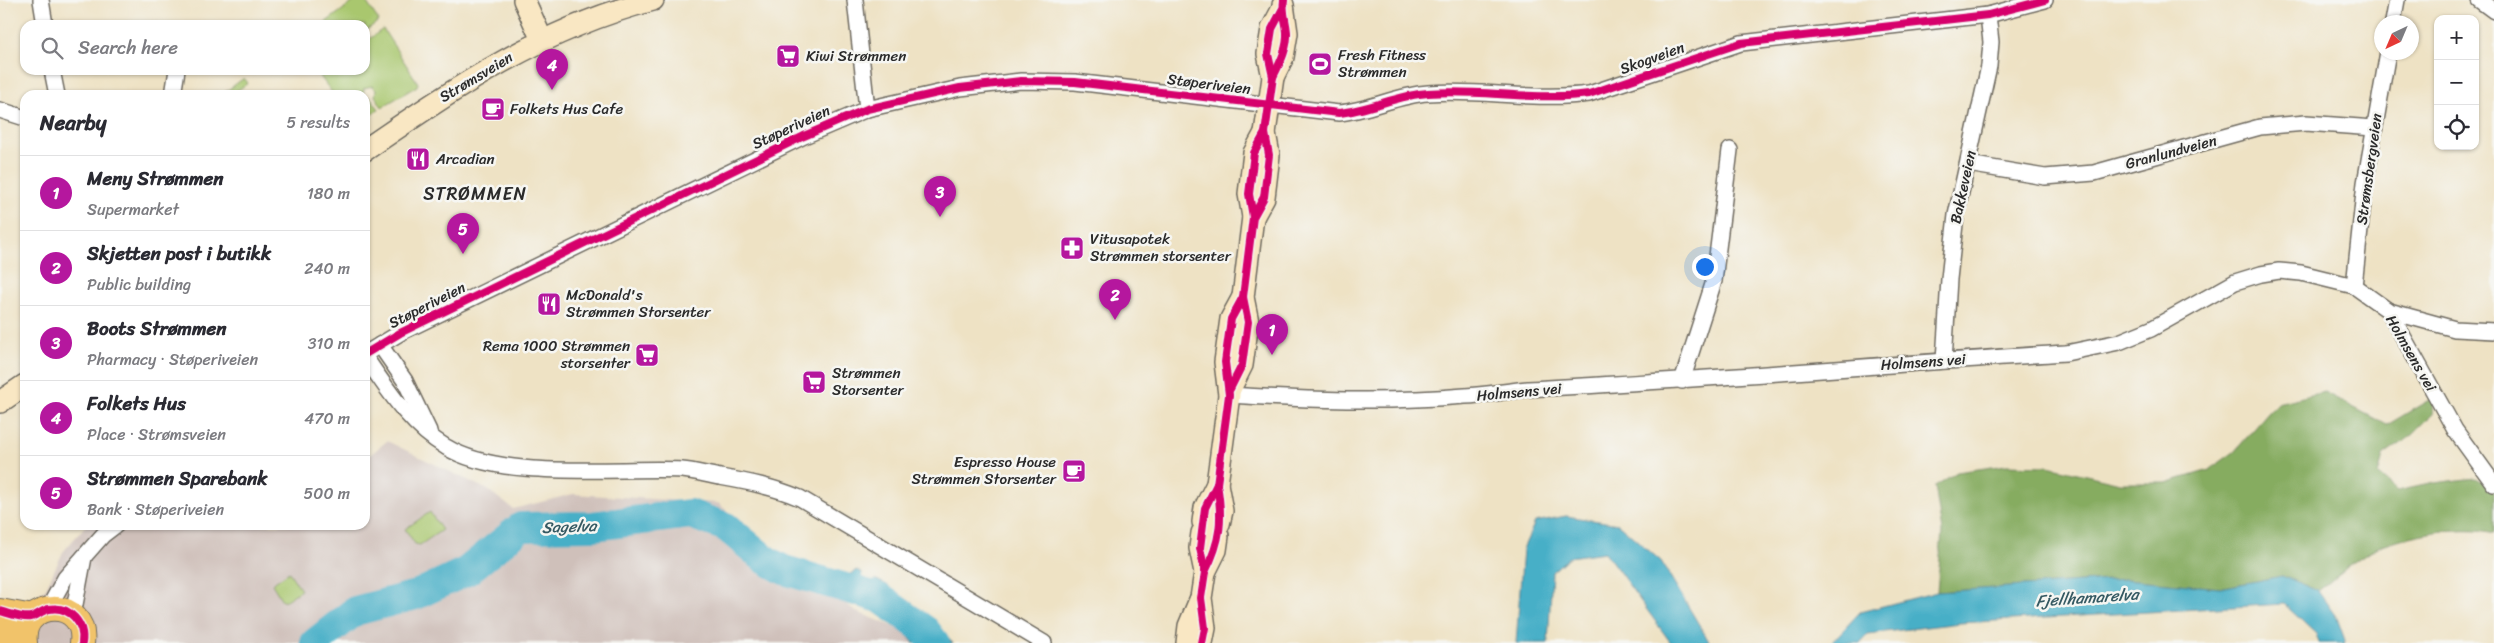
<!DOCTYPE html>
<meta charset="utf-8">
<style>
body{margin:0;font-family:Sriracha,sans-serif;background:#f7f7f7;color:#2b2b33}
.controls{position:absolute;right:15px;top:15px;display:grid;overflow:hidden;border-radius:10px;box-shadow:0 1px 4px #0004}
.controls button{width:45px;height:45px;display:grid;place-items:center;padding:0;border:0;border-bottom:1px solid #e1e1e2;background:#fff;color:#2b2b33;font:25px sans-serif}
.compass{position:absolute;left:2374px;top:15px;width:45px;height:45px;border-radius:50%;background:#fff;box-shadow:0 1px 4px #0004;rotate:224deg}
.you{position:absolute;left:1704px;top:266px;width:18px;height:18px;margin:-12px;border:4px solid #fff;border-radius:50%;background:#1a73e8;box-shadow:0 0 0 8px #1a73e833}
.badge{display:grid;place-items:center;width:32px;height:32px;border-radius:50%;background:#b5179e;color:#fff;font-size:16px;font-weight:700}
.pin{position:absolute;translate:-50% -41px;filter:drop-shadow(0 1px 2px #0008)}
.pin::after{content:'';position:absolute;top:26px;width:18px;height:15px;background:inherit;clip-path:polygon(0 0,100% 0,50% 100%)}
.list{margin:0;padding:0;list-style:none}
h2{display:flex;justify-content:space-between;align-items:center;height:65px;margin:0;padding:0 20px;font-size:21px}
h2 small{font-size:16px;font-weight:400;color:#7c7c81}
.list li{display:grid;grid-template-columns:32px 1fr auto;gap:15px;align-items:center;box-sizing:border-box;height:75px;padding:0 20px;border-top:1px solid #e1e1e2}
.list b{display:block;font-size:19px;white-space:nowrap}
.list p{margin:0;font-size:16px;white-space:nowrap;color:#7c7c81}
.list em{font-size:16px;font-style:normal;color:#7c7c81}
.icon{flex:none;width:28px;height:28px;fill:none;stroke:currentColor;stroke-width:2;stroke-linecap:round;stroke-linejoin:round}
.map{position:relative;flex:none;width:2494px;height:643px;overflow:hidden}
.search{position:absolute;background:#fff;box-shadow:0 1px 4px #0004;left:20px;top:20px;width:350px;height:55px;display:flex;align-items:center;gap:12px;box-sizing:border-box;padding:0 18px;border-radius:15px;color:#7c7c81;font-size:19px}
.panel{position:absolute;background:#fff;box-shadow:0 1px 4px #0004;left:20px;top:90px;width:350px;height:440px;border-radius:15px}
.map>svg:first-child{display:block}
.industrial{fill:#cfc0ba}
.green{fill:#a9c76e;stroke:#6a794c}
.forest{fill:#86ac61;stroke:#586c46}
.water{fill:#47afc7;stroke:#396d79}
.pier{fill:#eee2c4}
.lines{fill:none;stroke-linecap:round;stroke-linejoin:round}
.river{stroke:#47afc7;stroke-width:30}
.street-casing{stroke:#6f6b61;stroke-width:18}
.secondary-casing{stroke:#6f6b61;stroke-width:24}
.primary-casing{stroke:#6f6b61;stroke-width:26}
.street{stroke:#fff;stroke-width:15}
.secondary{stroke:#f9e7c3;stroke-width:21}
.primary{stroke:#f1c36a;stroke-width:24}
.cycleway-casing{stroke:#f6f6f2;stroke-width:11}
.cycleway{stroke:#d6006c;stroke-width:8}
.labels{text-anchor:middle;stroke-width:5;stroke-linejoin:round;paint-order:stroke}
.poi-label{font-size:15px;fill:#2b2b2b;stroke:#f6f6f2;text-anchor:start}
.street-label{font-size:15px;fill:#2b2b2b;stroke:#f6f6f2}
.water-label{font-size:16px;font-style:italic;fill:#355962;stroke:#f6f6f2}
.quarter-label{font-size:18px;letter-spacing:1px;fill:#2b2b2b;stroke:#f6f6f2}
</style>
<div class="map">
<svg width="2494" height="643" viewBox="0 0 2494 643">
<rect width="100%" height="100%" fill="#f6f6f2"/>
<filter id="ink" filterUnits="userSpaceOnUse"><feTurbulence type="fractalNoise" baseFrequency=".02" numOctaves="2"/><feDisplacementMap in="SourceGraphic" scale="10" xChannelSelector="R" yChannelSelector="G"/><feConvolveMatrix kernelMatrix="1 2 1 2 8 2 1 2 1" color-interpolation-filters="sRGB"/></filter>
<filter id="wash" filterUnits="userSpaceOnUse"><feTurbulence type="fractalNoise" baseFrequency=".0096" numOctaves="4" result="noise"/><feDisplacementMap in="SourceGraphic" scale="20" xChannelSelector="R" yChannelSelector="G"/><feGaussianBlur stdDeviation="1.12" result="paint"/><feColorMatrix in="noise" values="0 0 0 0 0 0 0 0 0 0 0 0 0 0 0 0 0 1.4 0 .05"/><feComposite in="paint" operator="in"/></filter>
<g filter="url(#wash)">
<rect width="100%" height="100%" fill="#eee2c4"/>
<polygon class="industrial" points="387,441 488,490 513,509 573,494 718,503 795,570 836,592 854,611 903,630 914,643 15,643 34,598 46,588 63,552 86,525 365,525 365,459"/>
<g class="green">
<polygon points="356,0 365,0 379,21 365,31 365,25 322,25"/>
<polygon points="383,29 418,83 417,86 382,107 375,96 376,90 372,86 364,88 363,95 334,95 319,75 326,70 365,70 365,42"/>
<polygon points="244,78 248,83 231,95 221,95"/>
<polygon points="365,97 371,98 379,109 365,118"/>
<polygon points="430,512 442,530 420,545 415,544 405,529"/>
<polygon points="289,572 301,590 283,602 272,584"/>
</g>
<path class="forest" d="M2324,392L2387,425L2434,397L2433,414L2410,437L2383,456L2378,475L2397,491L2434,483L2475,478L2494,488V533C2465,524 2401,535 2374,549C2354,559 2336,578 2318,591L2282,576L2220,588L2125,579L1937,592L1942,532L1935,486L1957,472L2006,465L2048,466L2120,483H2166L2209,470L2234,452L2277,403Z"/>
<g class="water">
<polygon points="1566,516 1618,524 1661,561 1710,643 1671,643 1605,552 1569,557 1552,572 1548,643 1516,643 1523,549 1535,522"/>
<polygon points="856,570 887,585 953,643 914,643 903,630 838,586"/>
<polygon points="2282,576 2318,591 2337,618 2346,643 2319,643 2316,634 2284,604 1960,623 1868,634 1860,643 1831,643 1860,612 1937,592 2125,579 2220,588"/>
</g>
<polygon class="pier" points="863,571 876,577 870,610 857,601"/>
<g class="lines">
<polyline class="river" points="315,643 355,611 416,595 467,571 521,527 593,526 690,514 726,527 766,560 784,570 880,598 926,631 935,643"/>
</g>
</g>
<g filter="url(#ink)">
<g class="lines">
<g class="street-casing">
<g id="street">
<polyline points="41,0 45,25"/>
<polyline points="855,0 867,109"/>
<polyline points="2479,0 2494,11"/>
<polyline points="2393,22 2397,0"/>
<polyline points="52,70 57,95"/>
<polyline points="173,95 177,70"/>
<polyline points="0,110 25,118"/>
<polyline points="1968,164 2045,177 2094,173 2260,127 2306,123 2374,128"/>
<polyline points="2354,286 2365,183 2388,52"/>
<polyline points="2389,311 2455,329 2494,331"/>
<polyline points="380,345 405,381 429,431"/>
<path d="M365,354L400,333L804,136L867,109L960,88L1021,81L1075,82L1339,113C1370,110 1397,95 1428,93C1482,89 1535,101 1589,94L1741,43L1988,15L2045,0"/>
<path d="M365,357C388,390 410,426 446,447C501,481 617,467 682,470C695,471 707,475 720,477C748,482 774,487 800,498L1044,643"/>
<polyline points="1944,361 1949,279 1956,215 1989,66 1991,42 1988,15"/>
<polyline points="1682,381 1714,281 1730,150"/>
<path d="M1229,395C1307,400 1386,403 1465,396C1486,395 1506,391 1528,389C1707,380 1887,364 2066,353L2119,342L2151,329L2235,282L2261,274L2279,271L2301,273L2354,286L2389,311L2455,430L2494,484"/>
<polyline points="48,609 65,578 103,535 116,525"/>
<polyline points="73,615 84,557"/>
</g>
</g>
<g class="secondary-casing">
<g id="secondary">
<polyline points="524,0 542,40"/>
<polyline points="1273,77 1283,57 1287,33 1283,5"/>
<path d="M365,150C458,86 542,29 653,0"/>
<polyline points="1253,217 1264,197 1269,155 1265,133 1273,77 1268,54 1272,29 1282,10"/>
<polyline points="1230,389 1242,365 1248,322 1243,297 1253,217 1249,194 1254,153 1265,133"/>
<polyline points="0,402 25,385"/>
<polyline points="1217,484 1222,511 1219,524"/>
<polyline points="1203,522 1205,508 1217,484 1229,395 1225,362 1231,319 1243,297"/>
<polyline points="1202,533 1200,548 1205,572 1201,598 1205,628 1202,643"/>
<polyline points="1205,572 1216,550 1218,536"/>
<polyline points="1187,643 1189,626 1200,600"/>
</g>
</g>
<g class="primary-casing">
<g id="primary">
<polyline points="0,611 33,617"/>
<polyline points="0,631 22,643"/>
<path d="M25,643C19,598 88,597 82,643"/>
</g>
</g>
<use href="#street" class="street"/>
<use href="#secondary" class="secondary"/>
<use href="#primary" class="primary"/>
<g class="cycleway-casing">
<g id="cycleway">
<path d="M1273,77C1280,63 1288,48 1287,32C1286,20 1282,12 1284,0"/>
<polyline points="1253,217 1264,197 1269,155 1265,133 1273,77 1268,54 1272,29 1282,10"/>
<path d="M365,354L400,333L804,136L867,109L960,88L1021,81L1075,82L1339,113C1370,110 1397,95 1428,93C1482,89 1535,101 1589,94L1741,43L1988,15L2045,0"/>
<polyline points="1230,389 1242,365 1248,322 1243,297 1253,217 1249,194 1254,153 1265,133"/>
<path d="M1205,572C1221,541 1223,519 1217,484"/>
<path d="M0,611C9,613 22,619 31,617C37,616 42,610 49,609C70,605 85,624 82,643"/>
<polyline points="1202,643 1205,628 1201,598 1205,572 1200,548 1205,508 1217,484 1229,395 1225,362 1231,319 1243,297"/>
</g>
</g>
<use href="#cycleway" class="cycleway"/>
</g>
</g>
<defs>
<g id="supermarket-square" transform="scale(1.25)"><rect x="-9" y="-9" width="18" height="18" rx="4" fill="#b5179e" stroke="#f6f6f2"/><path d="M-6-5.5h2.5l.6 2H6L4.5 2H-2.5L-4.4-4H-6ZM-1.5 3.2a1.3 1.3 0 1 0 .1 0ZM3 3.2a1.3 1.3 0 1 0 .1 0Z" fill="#fff"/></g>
<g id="stadium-square" transform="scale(1.25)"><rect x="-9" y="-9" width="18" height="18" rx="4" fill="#b5179e" stroke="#f6f6f2"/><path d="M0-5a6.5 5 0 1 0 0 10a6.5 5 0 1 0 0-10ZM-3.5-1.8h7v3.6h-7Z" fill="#fff"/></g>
<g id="cafe-square" transform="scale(1.25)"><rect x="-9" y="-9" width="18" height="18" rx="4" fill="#b5179e" stroke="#f6f6f2"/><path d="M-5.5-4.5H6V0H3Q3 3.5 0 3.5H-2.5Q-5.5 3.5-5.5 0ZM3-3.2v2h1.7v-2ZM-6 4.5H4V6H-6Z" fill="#fff"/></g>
<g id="restaurant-square" transform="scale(1.25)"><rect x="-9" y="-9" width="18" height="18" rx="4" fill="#b5179e" stroke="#f6f6f2"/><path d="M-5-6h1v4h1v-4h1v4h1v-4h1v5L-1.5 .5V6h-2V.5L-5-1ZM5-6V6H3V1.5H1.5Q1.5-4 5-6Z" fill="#fff"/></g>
<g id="pharmacy-square" transform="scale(1.25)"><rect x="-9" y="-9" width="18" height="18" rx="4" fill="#b5179e" stroke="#f6f6f2"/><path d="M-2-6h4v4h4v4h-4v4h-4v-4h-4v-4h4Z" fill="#fff"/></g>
</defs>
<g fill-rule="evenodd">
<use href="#supermarket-square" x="788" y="56"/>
<use href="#stadium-square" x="1320" y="64"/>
<use href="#cafe-square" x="493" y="109"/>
<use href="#restaurant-square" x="418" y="159"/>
<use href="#pharmacy-square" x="1072" y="248"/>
<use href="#restaurant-square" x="549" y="304"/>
<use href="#supermarket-square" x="647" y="355"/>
<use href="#supermarket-square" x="814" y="382"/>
<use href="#cafe-square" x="1074" y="471"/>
</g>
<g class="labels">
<g class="poi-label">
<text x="1338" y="60">Fresh Fitness<tspan x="1338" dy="17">Strømmen</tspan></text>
<text x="806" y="61">Kiwi Strømmen</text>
<text x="510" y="114">Folkets Hus Cafe</text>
<text x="436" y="164">Arcadian</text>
<text x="1090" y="244">Vitusapotek<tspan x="1090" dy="17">Strømmen storsenter</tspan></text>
<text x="566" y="300">McDonald's<tspan x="566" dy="17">Strømmen Storsenter</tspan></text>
<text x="630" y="351" text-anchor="end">Rema 1000 Strømmen<tspan x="630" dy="17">storsenter</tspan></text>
<text x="832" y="378">Strømmen<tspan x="832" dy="17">Storsenter</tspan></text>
<text x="1056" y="467" text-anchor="end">Espresso House<tspan x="1056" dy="17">Strømmen Storsenter</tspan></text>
</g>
<g class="street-label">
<text transform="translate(1652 58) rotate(-20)" y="5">Skogveien</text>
<text transform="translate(476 77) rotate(-31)" y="5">Strømsveien</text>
<text transform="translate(1209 84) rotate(7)" y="5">Støperiveien</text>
<text transform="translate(791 127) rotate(-25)" y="5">Støperiveien</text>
<text transform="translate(2171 152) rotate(-15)" y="5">Granlundveien</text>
<text transform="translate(2369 169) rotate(-82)" y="5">Strømsbergveien</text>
<text transform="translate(1963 187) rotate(-78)" y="5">Bakkeveien</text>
<text transform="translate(427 305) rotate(-27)" y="5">Støperiveien</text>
<text transform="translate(2411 353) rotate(60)" y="5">Holmsens vei</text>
<text transform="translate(1923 362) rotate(-4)" y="5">Holmsens vei</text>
<text transform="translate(1519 392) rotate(-5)" y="5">Holmsens vei</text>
</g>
<g class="water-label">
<text transform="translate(569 526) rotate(-2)" y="6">Sagelva</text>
<text transform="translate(2087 597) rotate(-4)" y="6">Fjellhamarelva</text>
</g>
<g class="quarter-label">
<text x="475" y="200">STRØMMEN</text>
</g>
</g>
</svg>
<div class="controls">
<button>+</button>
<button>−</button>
<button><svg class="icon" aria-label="locate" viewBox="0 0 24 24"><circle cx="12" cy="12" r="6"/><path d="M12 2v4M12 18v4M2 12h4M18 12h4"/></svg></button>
</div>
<svg class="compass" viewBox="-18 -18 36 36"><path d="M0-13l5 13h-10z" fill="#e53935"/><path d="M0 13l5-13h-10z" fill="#7c7c81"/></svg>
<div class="you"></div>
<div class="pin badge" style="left:1272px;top:355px">1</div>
<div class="pin badge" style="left:1115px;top:320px">2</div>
<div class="pin badge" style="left:940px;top:217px">3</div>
<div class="pin badge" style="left:552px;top:90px">4</div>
<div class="pin badge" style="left:463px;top:254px">5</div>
<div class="search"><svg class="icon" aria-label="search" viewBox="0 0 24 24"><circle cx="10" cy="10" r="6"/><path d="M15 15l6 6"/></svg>Search here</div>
<section class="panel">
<h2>Nearby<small>5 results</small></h2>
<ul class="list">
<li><span class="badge">1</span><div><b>Meny Strømmen</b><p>Supermarket</p></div><em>180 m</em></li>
<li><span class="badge">2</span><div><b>Skjetten post i butikk</b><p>Public building</p></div><em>240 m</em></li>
<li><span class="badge">3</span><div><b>Boots Strømmen</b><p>Pharmacy · Støperiveien</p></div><em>310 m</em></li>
<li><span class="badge">4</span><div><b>Folkets Hus</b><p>Place · Strømsveien</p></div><em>470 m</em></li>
<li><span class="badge">5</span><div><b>Strømmen Sparebank</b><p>Bank · Støperiveien</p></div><em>500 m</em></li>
</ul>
</section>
</div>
